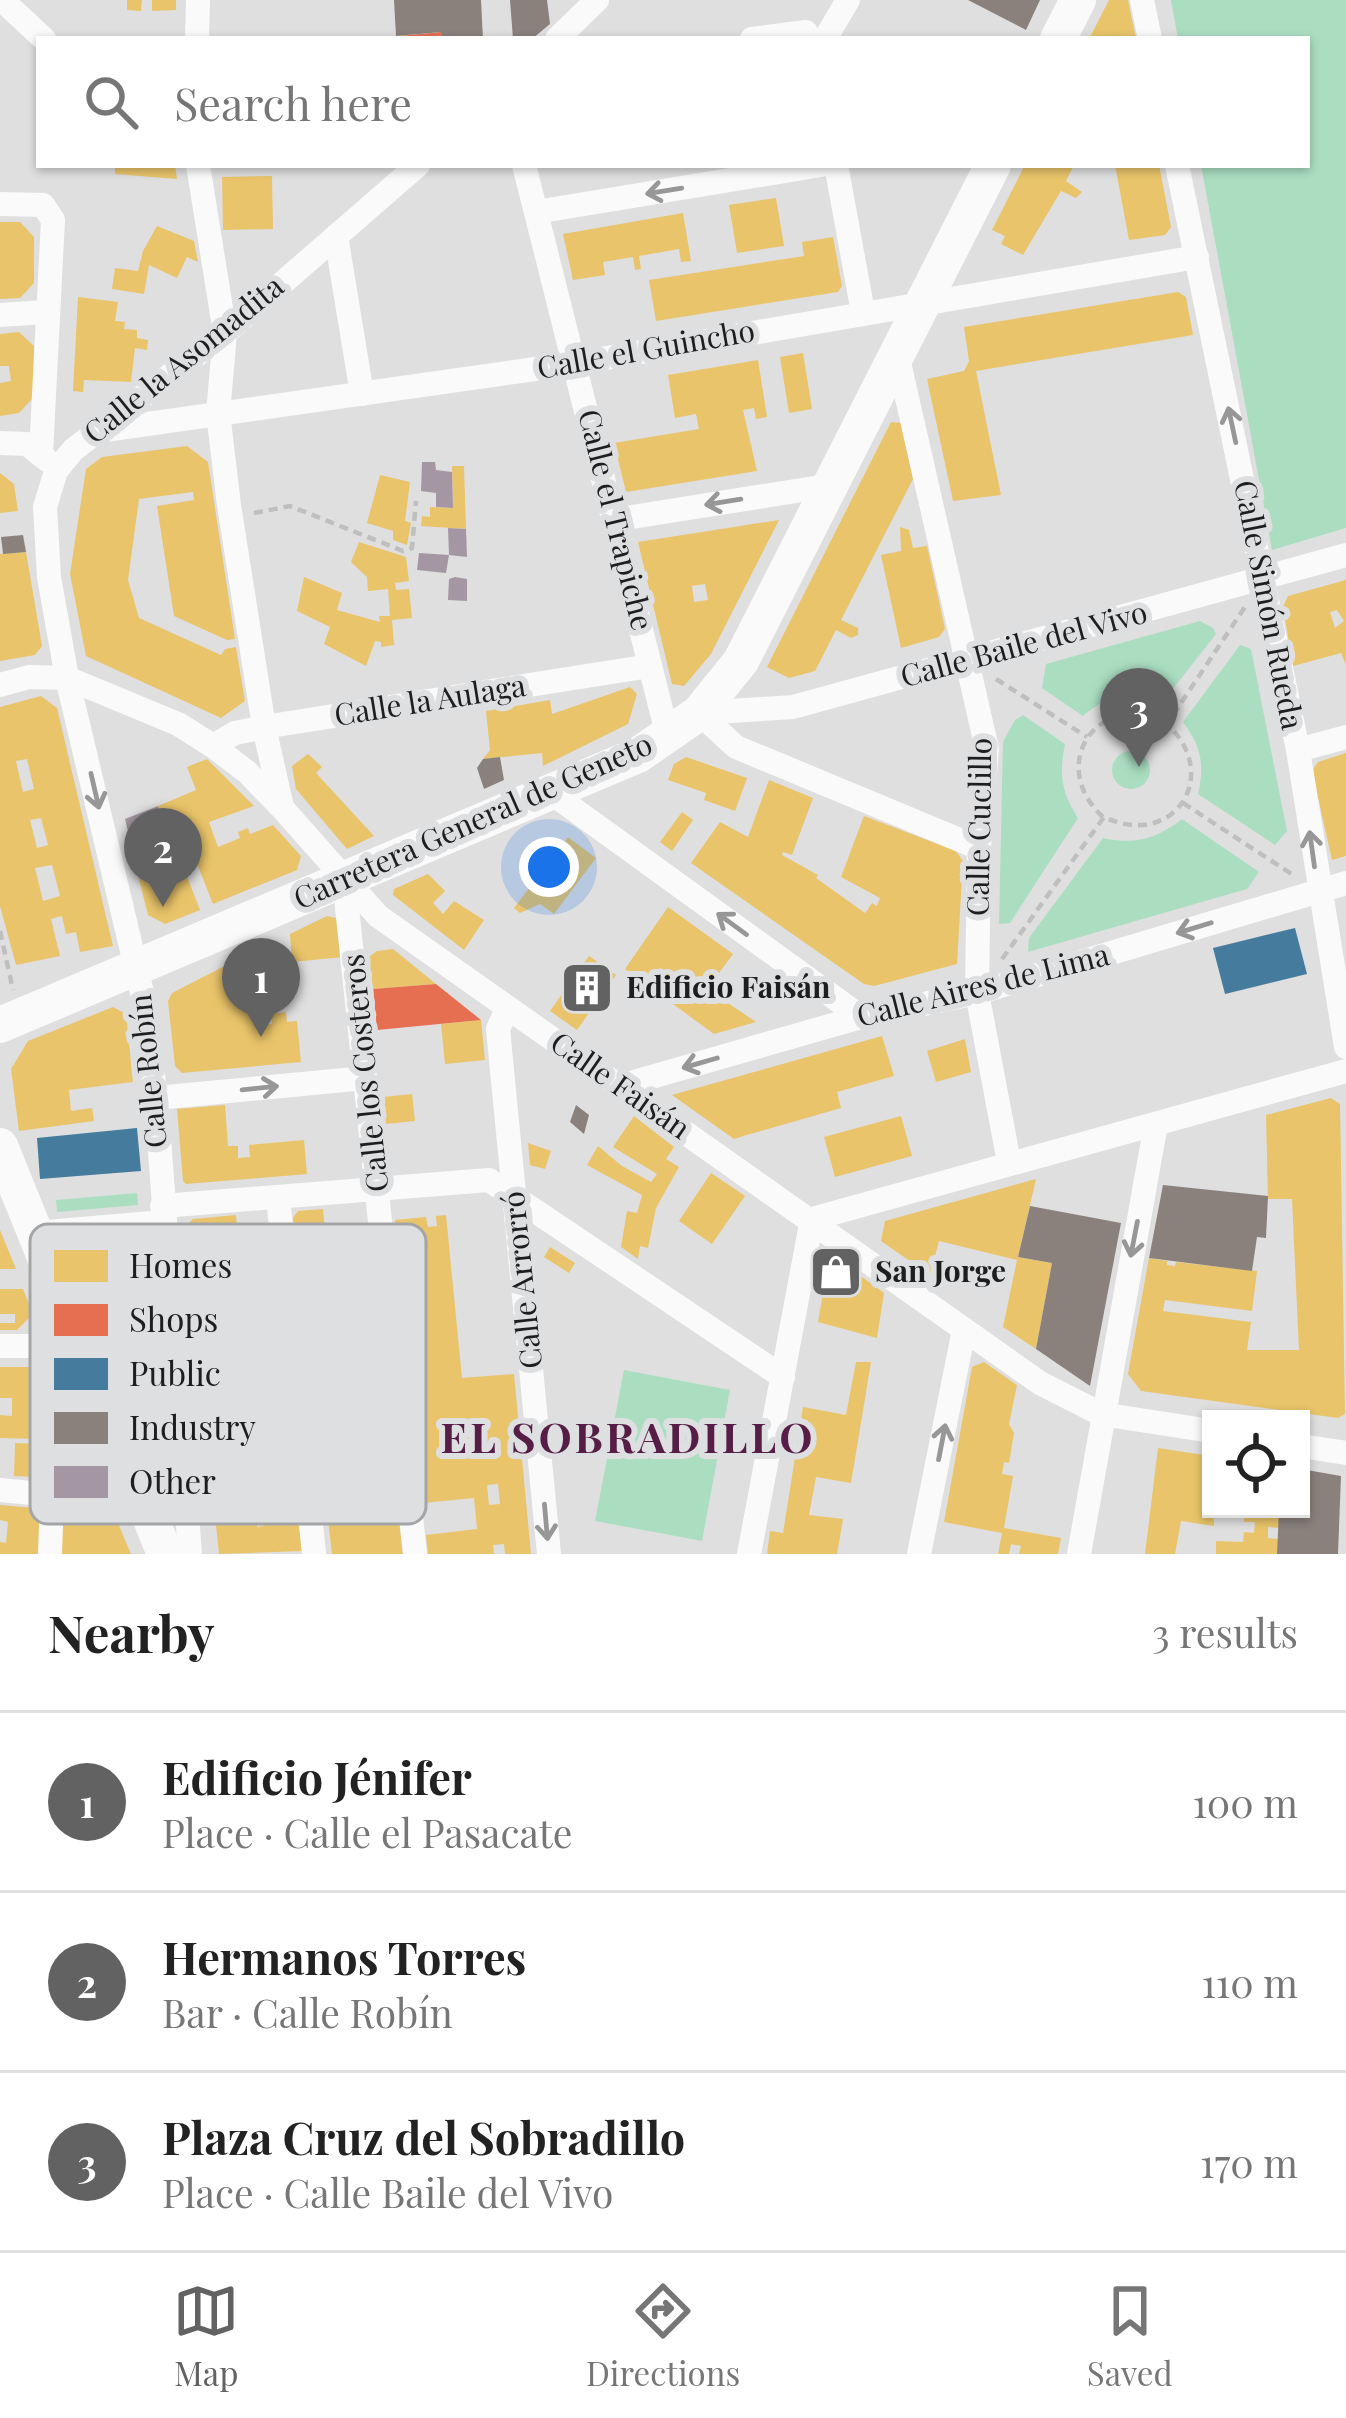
<!DOCTYPE html>
<meta charset="utf-8">
<style>
body{margin:0;font-family:"Playfair Display",serif;background:#f6f6f6;color:#222}
.controls{position:absolute;right:36px;bottom:36px;display:grid;overflow:hidden;border-radius:0px;box-shadow:0 3px 9px #0004}
.controls button{width:108px;height:108px;display:grid;place-items:center;padding:0;border:0;border-bottom:3px solid #e0e0e0;background:#fff;color:#222;font:60px sans-serif}
.you{position:absolute;left:549px;top:867px;width:42px;height:42px;margin:-30px;border:9px solid #fff;border-radius:50%;background:#1a73e8;box-shadow:0 0 0 18px #1a73e833}
.badge{display:grid;place-items:center;width:78px;height:78px;border-radius:50%;background:#626263;color:#fff;font-size:39px;font-weight:700}
.pin{position:absolute;translate:-50% -99px;filter:drop-shadow(0 3px 6px #0008)}
.pin::after{content:'';position:absolute;top:63px;width:42px;height:36px;background:inherit;clip-path:polygon(0 0,100% 0,50% 100%)}
.list{margin:0;padding:0;list-style:none}
h2{display:flex;justify-content:space-between;align-items:center;height:156px;margin:0;padding:0 48px;font-size:51px}
h2 small{font-size:39px;font-weight:400;color:#767676}
.list li{display:grid;grid-template-columns:78px 1fr auto;gap:36px;align-items:center;box-sizing:border-box;height:180px;padding:0 48px;border-top:3px solid #e0e0e0}
.list b{display:block;font-size:45px;white-space:nowrap}
.list p{margin:0;font-size:39px;white-space:nowrap;color:#767676}
.list em{font-size:39px;font-style:normal;color:#767676}
.icon{flex:none;width:66px;height:66px;fill:none;stroke:currentColor;stroke-width:2;stroke-linecap:round;stroke-linejoin:round}
.map{position:relative;flex:none;width:1346px;height:1554px;overflow:hidden}
.search{position:absolute;background:#fff;box-shadow:0 3px 9px #0004;left:36px;right:36px;top:36px;height:132px;display:flex;align-items:center;gap:30px;box-sizing:border-box;padding:0 42px;border-radius:0px;color:#767676;font-size:45px}
.sheet{height:696px;background:#fff}
nav{display:flex;justify-content:space-around;align-items:center;box-sizing:border-box;height:168px;border-top:3px solid #e0e0e0;background:#fff;font-size:33px;color:#767676}
nav a{display:grid;justify-items:center;gap:6px}
nav .on{color:#626263}
.map>svg:first-child{display:block}
.green{fill:#abdec1}
.homes{fill:#e9c46a;fill-rule:evenodd}
.shops{fill:#e76f51}
.public{fill:#457b9d}
.industry{fill:#8a817c}
.building{fill:#a497a3}
.lines{fill:none;stroke-linecap:round;stroke-linejoin:round}
.path{stroke:#bfbfbf;stroke-width:4.5;stroke-dasharray:9 6;stroke-linecap:butt}
.street{stroke:#fafafa;stroke-width:24}
.secondary{stroke:#fafafa;stroke-width:36}
.oneway{stroke:#979797}
.labels{text-anchor:middle;stroke-width:12;stroke-linejoin:round;paint-order:stroke}
.street-label{font-size:30px;fill:#1e1e1f;stroke:#dedfe1}
.poi-label{font-size:30px;font-weight:bold;fill:#1e1e1f;stroke:#dedfe1;text-anchor:start}
.district-label{font-size:42px;font-weight:bold;letter-spacing:3px;fill:#561d47;stroke:#dedfe1}
.key{fill:#dedfe1;stroke:#a4a5a7;stroke-width:3}
.key-label{font-size:33px;fill:#1e1e1f}
</style>
<div class="map">
<svg width="1346" height="1554" viewBox="0 0 1346 1554">
<rect width="100%" height="100%" fill="#dfdfe0"/>
<g class="green">
<polygon points="1171,0 1346,0 1346,528 1272,550 1201,165 1307,165 1307,39 1178,39"/>
<path d="M1200,621L1213,628L1216,634L1161,704C1131,692 1107,695 1083,716L1042,688L1046,664Z"/>
<path d="M1240,645L1251,649L1287,831L1275,845L1198,794C1205,765 1201,746 1183,722Z"/>
<path d="M1023,715L1065,744C1059,774 1061,792 1078,818L1010,923L999,924L1003,742L1015,720Z"/>
<circle cx="1131" cy="770" r="19"/>
<path d="M1182,819L1259,872L1247,889L1028,952L1029,938L1103,838C1134,845 1157,839 1182,819Z"/>
<polygon points="137,1193 138,1205 57,1212 56,1200"/>
<polygon points="624,1370 730,1390 702,1541 595,1521"/>
</g>
<g class="homes">
<polygon points="127,0 142,0 141,11 127,10"/>
<polygon points="152,0 176,0 176,10 152,11"/>
<polygon points="1109,0 1128,0 1136,39 1089,39"/>
<polygon points="115,165 175,165 177,179 115,174"/>
<polygon points="1025,165 1074,165 1066,181 1082,192 1076,198 1061,191 1023,255 1001,244 1005,236 992,230"/>
<polygon points="1115,165 1159,165 1171,227 1165,235 1129,240"/>
<polygon points="272,176 273,229 223,230 222,177"/>
<polygon points="776,198 784,246 737,253 729,205"/>
<polygon points="683,213 691,261 681,262 679,249 639,256 641,269 635,270 633,257 603,262 605,275 573,280 563,234"/>
<polygon points="0,222 20,222 34,237 34,283 20,298 0,299"/>
<polygon points="157,226 194,241 198,262 187,257 177,278 149,265 144,294 112,289 115,268 138,271 143,251"/>
<polygon points="833,237 842,286 838,292 656,321 649,280 804,256 802,242"/>
<polygon points="1178,292 1186,297 1193,335 976,371 1001,495 953,501 927,379 964,371 969,361 964,327"/>
<polygon points="78,297 118,302 115,321 125,322 124,329 137,330 137,338 148,340 147,350 135,348 131,382 84,380 83,392 73,391"/>
<polygon points="19,332 34,346 33,398 19,413 0,416 0,383 11,381 9,366 0,366 0,334"/>
<polygon points="803,353 812,409 789,413 780,357"/>
<polygon points="758,360 767,417 756,419 754,408 743,410 757,471 626,492 614,443 699,429 696,414 675,418 668,375"/>
<polygon points="891,422 901,423 913,479 841,620 858,628 858,635 851,638 836,630 815,671 789,678 767,667"/>
<polygon points="187,446 208,462 235,639 227,640 174,616 157,506 194,500 193,492 139,499 128,580 139,618 221,655 225,649 236,647 245,701 221,718 86,656 70,574 86,469 102,457"/>
<polygon points="452,466 464,466 466,529 421,526 422,516 430,517 430,507 453,508"/>
<polygon points="0,473 14,484 18,511 0,513"/>
<polygon points="380,475 410,482 405,521 411,523 407,545 393,540 393,531 367,523"/>
<path d="M779,520L711,654L684,686L672,684L638,542ZM705,584L708,600L694,602L692,586Z"/>
<polygon points="900,527 909,530 913,548 927,546 945,629 939,637 901,648 881,555 901,551"/>
<polygon points="359,542 406,557 409,581 395,583 396,590 409,589 412,618 392,620 394,645 381,647 381,642 375,641 366,666 324,644 330,627 297,611 304,577 342,593 337,610 380,622 379,616 390,616 388,589 368,591 367,577 351,562"/>
<polygon points="26,552 42,646 35,655 0,661 0,554"/>
<path d="M1346,580V665L1341,653L1293,666L1283,607L1288,596ZM1337,610L1344,621L1335,628L1330,612Z"/>
<polygon points="630,687 637,694 628,724 543,766 542,753 483,759 490,750 486,711 550,700 552,714"/>
<path d="M41,696L57,708L113,946L80,952L76,932L66,934L62,916L51,919L60,956L16,965L0,906V707ZM27,759L34,789L23,792L16,761ZM41,818L48,845L37,848L30,820ZM52,865L60,896L43,901L35,868Z"/>
<polygon points="1346,753 1346,856 1332,860 1312,771 1318,762"/>
<polygon points="308,754 322,767 316,773 374,836 347,849 296,789 292,766"/>
<polygon points="686,757 747,778 735,811 704,800 706,793 668,780 674,764"/>
<polygon points="207,759 254,806 209,822 218,847 240,838 238,832 248,828 250,834 273,825 301,856 297,870 213,904 198,866 185,871 200,910 165,924 148,915 135,863 173,848 158,806 196,790 187,767"/>
<polygon points="769,780 813,798 792,855 783,852 782,855 818,875 816,878 865,913 872,903 877,906 880,898 841,877 864,816 956,851 963,861 957,964 874,986 864,984 691,863 720,822 748,837"/>
<polygon points="682,812 693,820 672,851 660,842"/>
<polygon points="568,837 596,858 554,914 540,904 520,913 514,908"/>
<polygon points="428,874 445,891 433,903 443,914 454,901 484,920 464,950 393,895 394,889"/>
<polygon points="668,907 733,954 707,989 756,1022 714,1034 625,969"/>
<polygon points="327,916 340,919 344,957 292,962 290,934"/>
<polygon points="393,949 430,979 436,984 373,989 369,957 377,951"/>
<polygon points="248,954 256,1015 260,1015 261,1025 272,1024 271,1014 286,1012 287,1022 297,1021 301,1062 182,1073 175,1066 168,1001 172,993"/>
<polygon points="589,956 616,975 577,1030 550,1011"/>
<polygon points="113,1007 126,1014 133,1082 69,1090 71,1111 92,1108 94,1121 19,1131 11,1069 28,1041"/>
<polygon points="481,1020 485,1060 445,1064 441,1024"/>
<polygon points="882,1036 894,1076 837,1092 841,1108 747,1135 734,1139 672,1095"/>
<polygon points="965,1039 971,1072 936,1082 927,1051"/>
<polygon points="412,1094 415,1121 386,1124 383,1097"/>
<polygon points="1331,1098 1340,1104 1345,1414 1338,1418 1141,1391 1128,1374 1149,1258 1167,1261 1167,1265 1175,1266 1176,1262 1257,1271 1252,1311 1165,1300 1163,1311 1251,1322 1247,1350 1299,1350 1292,1199 1268,1199 1266,1115"/>
<polygon points="225,1105 228,1146 238,1146 238,1158 250,1157 249,1145 304,1140 307,1174 186,1184 183,1181 177,1109"/>
<polygon points="634,1116 674,1147 666,1159 679,1167 656,1208 648,1248 640,1246 638,1259 621,1247 627,1211 637,1213 642,1195 587,1165 598,1146 622,1166 651,1182 657,1174 613,1147"/>
<polygon points="901,1116 912,1156 835,1177 824,1137"/>
<polygon points="528,1143 551,1151 545,1169 530,1165"/>
<polygon points="711,1173 745,1196 712,1244 679,1221"/>
<polygon points="1036,1179 1018,1257 1052,1263 1036,1349 1003,1327 1017,1260 939,1241 930,1275 881,1241 885,1221"/>
<polygon points="323,1209 326,1241 369,1237 372,1266 329,1271 332,1295 302,1297 293,1218 298,1211"/>
<polygon points="236,1215 237,1226 216,1228 220,1264 271,1260 274,1289 256,1291 254,1275 238,1276 239,1293 192,1298 186,1226 193,1219"/>
<path d="M446,1215L462,1378L514,1374L531,1554H505L504,1544L493,1545L494,1554H428L426,1535L477,1529L474,1498L423,1503L395,1220L426,1217L428,1227L437,1226L436,1216ZM498,1484L500,1504L489,1505L487,1485Z"/>
<polygon points="0,1231 0,1230 16,1269 0,1269"/>
<polygon points="550,1247 575,1263 569,1273 544,1257"/>
<polygon points="840,1261 884,1293 877,1338 818,1322 828,1264"/>
<polygon points="0,1289 23,1289 33,1314 17,1330 0,1330 0,1323 15,1323 15,1314 0,1314"/>
<polygon points="856,1362 871,1362 851,1483 816,1477 809,1515 843,1519 837,1554 767,1554 770,1531 783,1533 803,1407 846,1415"/>
<polygon points="984,1362 1017,1385 1009,1424 1014,1433 1009,1463 1004,1462 1002,1474 1013,1476 1004,1528 1061,1538 1058,1554 1019,1554 1021,1546 1011,1544 1009,1554 998,1554 1002,1533 944,1522 972,1367"/>
<polygon points="0,1367 32,1367 40,1373 42,1439 0,1438 0,1415 12,1416 12,1398 0,1398"/>
<polygon points="285,1400 302,1551 219,1554 204,1410 238,1406 247,1493 254,1493 257,1527 264,1526 250,1404"/>
<polygon points="15,1443 40,1444 39,1477 14,1476"/>
<polygon points="1158,1448 1211,1456 1214,1526 1181,1521 1175,1554 1145,1554"/>
<polygon points="394,1481 403,1554 332,1554 324,1486"/>
<polygon points="107,1497 131,1554 59,1554 59,1516"/>
<polygon points="0,1505 35,1508 41,1516 40,1554 0,1554 0,1542 6,1543 8,1522 0,1520"/>
<polygon points="1245,1509 1279,1509 1279,1528 1268,1527 1268,1538 1278,1539 1277,1554 1216,1554 1216,1541 1243,1542 1244,1532 1254,1533 1255,1522 1244,1522"/>
</g>
<g class="shops">
<polygon points="441,32 442,39 400,39 400,36"/>
<polygon points="436,984 481,1020 377,1030 373,989"/>
</g>
<g class="public">
<polygon points="1295,928 1307,974 1225,994 1213,948"/>
<polygon points="137,1128 141,1171 40,1179 37,1138"/>
</g>
<g class="industry">
<polygon points="394,0 481,0 483,39 442,39 441,32 396,36"/>
<polygon points="510,0 547,0 550,24 532,39 513,39"/>
<polygon points="968,0 1040,0 1026,30"/>
<polygon points="23,535 26,552 3,554 1,537"/>
<polygon points="500,757 504,780 484,789 477,768 483,759"/>
<polygon points="576,1105 589,1115 584,1134 570,1122"/>
<polygon points="1163,1185 1268,1196 1266,1238 1257,1237 1252,1271 1149,1258"/>
<polygon points="1030,1206 1121,1223 1090,1386 1036,1349 1052,1263 1018,1257"/>
<polygon points="1301,1469 1341,1476 1338,1554 1277,1554 1279,1509 1301,1509"/>
</g>
<g class="building">
<polygon points="422,462 435,462 436,470 452,472 453,508 436,507 436,493 421,491"/>
<polygon points="448,528 466,529 467,557 449,555"/>
<polygon points="419,553 449,555 446,573 417,570"/>
<polygon points="455,577 467,579 467,601 448,600 449,579"/>
<polygon points="158,806 165,825 130,840 125,819"/>
</g>
<g class="lines">
<g class="path">
<polyline points="254,513 290,506 403,551 412,548 416,501"/>
<polyline points="996,679 1087,737"/>
<polyline points="1183,803 1293,875"/>
<path d="M1103,817C1046,765 1098,688 1167,724"/>
<polyline points="0,931 13,990"/>
<path d="M1002,959L1104,817C1173,850 1223,776 1167,724L1245,607"/>
</g>
<g class="street">
<polyline points="2,0 44,39"/>
<polyline points="1142,0 1150,39"/>
<polyline points="197,39 198,0"/>
<polyline points="557,39 597,0"/>
<polyline points="752,39 806,32 808,39"/>
<polyline points="825,39 848,0"/>
<polyline points="198,165 225,333 218,413 229,505 264,727 282,807"/>
<polyline points="524,165 668,737"/>
<polyline points="836,165 863,312"/>
<polyline points="1177,165 1298,750 1346,1047"/>
<polyline points="0,204 43,205 53,220 41,453"/>
<polyline points="536,212 821,165"/>
<polyline points="336,236 362,394"/>
<polyline points="0,315 46,312"/>
<polyline points="897,354 987,749 979,848 977,993 1009,1162"/>
<polyline points="98,431 577,363 1197,257"/>
<polyline points="0,443 27,444 47,460"/>
<polyline points="613,520 833,485"/>
<polyline points="0,685 29,677 67,678 178,724 213,746 247,772 283,809 378,916 1040,1383 1101,1414 1211,1431"/>
<polyline points="699,713 793,707 1346,555"/>
<polyline points="699,713 736,747 979,848"/>
<polyline points="213,746 235,733 264,727 650,666"/>
<polyline points="1298,750 1346,737"/>
<polyline points="550,792 861,1017"/>
<polyline points="344,879 415,1554"/>
<polyline points="507,1009 498,1029 549,1554"/>
<polyline points="620,1086 861,1017 977,993 1346,883"/>
<polyline points="156,1098 365,1078"/>
<polyline points="278,1197 314,1554"/>
<polyline points="162,1206 489,1180 783,1377"/>
<polyline points="812,1219 1346,1071"/>
<polyline points="35,1233 163,1222"/>
<polyline points="0,1346 57,1346"/>
<polyline points="1301,1446 1346,1453"/>
<polyline points="0,1490 51,1495 134,1478 158,1483 184,1471"/>
<polyline points="50,1554 57,1346 69,1316"/>
<polyline points="190,1554 156,1098 143,997 67,678 49,577 45,507 56,471 73,450 225,333 418,165"/>
<polyline points="749,1554 812,1219"/>
<polyline points="919,1554 964,1330"/>
<polyline points="1079,1554 1156,1124"/>
</g>
<g class="secondary">
<polyline points="1058,39 1078,0"/>
<polyline points="0,1025 638,755 699,713 741,661 993,165"/>
<polyline points="0,1146 165,1554"/>
</g>
</g>
<defs><path id="oneway-shaft" d="M-6 0H5M1.5-3L5.5 0L1.5 3" fill="none" stroke-width="1.6" stroke-linecap="round" stroke-linejoin="round" transform="scale(3)"/></defs>
<g class="oneway">
<use href="#oneway-shaft" transform="translate(664 191) rotate(171)"/>
<use href="#oneway-shaft" transform="translate(1232 425) rotate(-102)"/>
<use href="#oneway-shaft" transform="translate(723 502) rotate(171)"/>
<use href="#oneway-shaft" transform="translate(95 791) rotate(77)"/>
<use href="#oneway-shaft" transform="translate(1312 849) rotate(-98)"/>
<use href="#oneway-shaft" transform="translate(732 924) rotate(-144)"/>
<use href="#oneway-shaft" transform="translate(1194 928) rotate(163)"/>
<use href="#oneway-shaft" transform="translate(700 1063) rotate(164)"/>
<use href="#oneway-shaft" transform="translate(260 1088) rotate(-6)"/>
<use href="#oneway-shaft" transform="translate(1134 1239) rotate(101)"/>
<use href="#oneway-shaft" transform="translate(942 1442) rotate(-79)"/>
<use href="#oneway-shaft" transform="translate(546 1522) rotate(85)"/>
</g>
<defs>
<g id="building-square" transform="scale(2.7)"><rect x="-9" y="-9" width="18" height="18" rx="4" fill="#626263" stroke="#dedfe1"/><path d="M-4-6H4V6H1V3H-1V6H-4ZM-2.5-4.3h1.7v1.8h-1.7ZM.8-4.3h1.7v1.8H.8ZM-2.5-1h1.7V.8h-1.7ZM.8-1h1.7V.8H.8Z" fill="#fff"/></g>
<g id="shop-square" transform="scale(2.7)"><rect x="-9" y="-9" width="18" height="18" rx="4" fill="#626263" stroke="#dedfe1"/><path d="M-5-2.5h2.3a2.7 3.5 0 0 1 5.4 0H5L5.5 6h-11ZM-1.5-2.5h3a1.5 2.3 0 0 0-3 0Z" fill="#fff"/></g>
</defs>
<g fill-rule="evenodd">
<use href="#building-square" x="587" y="988"/>
<use href="#shop-square" x="836" y="1272"/>
</g>
<g class="labels">
<g class="street-label">
<text transform="translate(646 350) rotate(-10)" y="10">Calle el Guincho</text>
<text transform="translate(184 360) rotate(-39)" y="10">Calle la Asomadita</text>
<text transform="translate(615 520) rotate(76)" y="10">Calle el Trapiche</text>
<text transform="translate(1268 605) rotate(79)" y="10">Calle Simón Rueda</text>
<text transform="translate(1024 645) rotate(-15)" y="10">Calle Baile del Vivo</text>
<text transform="translate(430 701) rotate(-9)" y="10">Calle la Aulaga</text>
<text transform="translate(473 822) rotate(-24)" y="10">Carretera General de Geneto</text>
<text transform="translate(980 827) rotate(-89)" y="10">Calle Cuclillo</text>
<text transform="translate(983 986) rotate(-14)" y="10">Calle Aires de Lima</text>
<text transform="translate(149 1071) rotate(-96)" y="10">Calle Robín</text>
<text transform="translate(366 1073) rotate(-96)" y="10">Calle los Costeros</text>
<text transform="translate(620 1086) rotate(35)" y="10">Calle Faisán</text>
<text transform="translate(523 1280) rotate(-96)" y="10">Calle Arrorró</text>
</g>
<g class="poi-label">
<text x="626" y="998">Edificio Faisán</text>
<text x="875" y="1282">San Jorge</text>
</g>
<g class="district-label">
<text x="628" y="1453">EL SOBRADILLO</text>
</g>
</g>
<rect x="30" y="1224" width="396" height="300" rx="18" class="key"/>
<rect x="54" y="1250" width="54" height="32" fill="#e9c46a"/>
<rect x="54" y="1304" width="54" height="32" fill="#e76f51"/>
<rect x="54" y="1358" width="54" height="32" fill="#457b9d"/>
<rect x="54" y="1412" width="54" height="32" fill="#8a817c"/>
<rect x="54" y="1466" width="54" height="32" fill="#a497a3"/>
<g class="key-label">
<text x="129" y="1278">Homes</text>
<text x="129" y="1332">Shops</text>
<text x="129" y="1386">Public</text>
<text x="129" y="1440">Industry</text>
<text x="129" y="1494">Other</text>
</g>
</svg>
<div class="controls">
<button><svg class="icon" aria-label="locate" viewBox="0 0 24 24"><circle cx="12" cy="12" r="6"/><path d="M12 2v4M12 18v4M2 12h4M18 12h4"/></svg></button>
</div>
<div class="you"></div>
<div class="pin badge" style="left:261px;top:1037px">1</div>
<div class="pin badge" style="left:163px;top:907px">2</div>
<div class="pin badge" style="left:1139px;top:767px">3</div>
<div class="search"><svg class="icon" aria-label="search" viewBox="0 0 24 24"><circle cx="10" cy="10" r="6"/><path d="M15 15l6 6"/></svg>Search here</div>
</div>
<section class="sheet">
<h2>Nearby<small>3 results</small></h2>
<ul class="list">
<li><span class="badge">1</span><div><b>Edificio Jénifer</b><p>Place · Calle el Pasacate</p></div><em>100 m</em></li>
<li><span class="badge">2</span><div><b>Hermanos Torres</b><p>Bar · Calle Robín</p></div><em>110 m</em></li>
<li><span class="badge">3</span><div><b>Plaza Cruz del Sobradillo</b><p>Place · Calle Baile del Vivo</p></div><em>170 m</em></li>
</ul>
</section>
<nav>
<a class="on"><svg class="icon" aria-label="map" viewBox="0 0 24 24"><path d="M3 6l6-2 6 2 6-2v14l-6 2-6-2-6 2zM9 4v14M15 6v14"/></svg>Map</a>
<a><svg class="icon" aria-label="directions" viewBox="0 0 24 24"><path d="M12 3l9 9-9 9-9-9zM9 14v-3h6M13 9l2 2-2 2"/></svg>Directions</a>
<a><svg class="icon" aria-label="saved" viewBox="0 0 24 24"><path d="M7 4h10v16l-5-4-5 4z"/></svg>Saved</a>
</nav>
